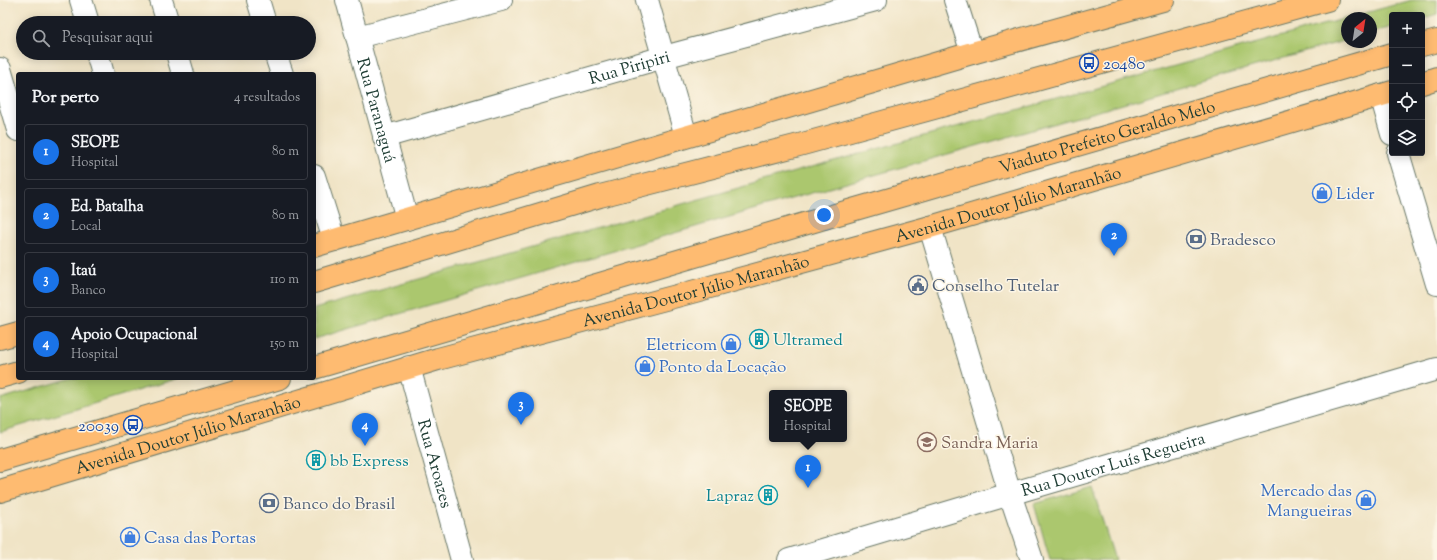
<!DOCTYPE html>
<html lang="pt">
<meta charset="utf-8">
<style>
body{margin:0;font-family:"Sorts Mill Goudy",serif;background:#242831;color:#f1f3f6}
.controls{position:absolute;right:12px;top:12px;display:grid;overflow:hidden;border-radius:4px;box-shadow:0 2px 10px #0003}
.controls button{width:36px;height:36px;display:grid;place-items:center;padding:0;border:0;border-bottom:1px solid #363941;background:#171b24;color:#f1f3f6;font:20px sans-serif}
.compass{position:absolute;left:1341px;top:12px;width:36px;height:36px;border-radius:50%;background:#171b24;box-shadow:0 2px 10px #0003;rotate:30deg}
.you{position:absolute;left:824px;top:215px;width:14px;height:14px;margin:-10px;border:3px solid #fff;border-radius:50%;background:#1a73e8;box-shadow:0 0 0 6px #1a73e833}
.badge{display:grid;place-items:center;width:26px;height:26px;border-radius:50%;background:#1a73e8;color:#fff;font-size:13px;font-weight:700}
.pin{position:absolute;translate:-50% -33px;filter:drop-shadow(0 1px 2px #0008)}
.pin::after{content:'';position:absolute;top:21px;width:14px;height:12px;background:inherit;clip-path:polygon(0 0,100% 0,50% 100%)}
.popup{position:absolute;left:769px;top:390px;width:78px;height:52px;box-sizing:border-box;display:grid;place-content:center;border-radius:4px;background:#171b24;filter:drop-shadow(0 1px 3px #0005);font-size:13px;white-space:nowrap;color:#9ea1a6}
.popup b{font-size:15px;color:#f1f3f6}
.popup::after{content:'';position:absolute;left:50%;top:100%;margin-left:-8px;border:8px solid transparent;border-top-color:#171b24}
.list{margin:0;padding:0;list-style:none}
h2{display:flex;justify-content:space-between;align-items:center;height:52px;margin:0;padding:0 16px;font-size:17px}
h2 small{font-size:13px;font-weight:400;color:#9ea1a6}
.list li{display:grid;grid-template-columns:26px 1fr auto;gap:12px;align-items:center;box-sizing:border-box;height:56px;margin:0 8px 8px;padding:0 8px;border:1px solid #363941;border-radius:4px}
.list b{display:block;font-size:15px;white-space:nowrap}
.list p{margin:0;font-size:13px;white-space:nowrap;color:#9ea1a6}
.list em{font-size:13px;font-style:normal;color:#9ea1a6}
.icon{flex:none;width:22px;height:22px;fill:none;stroke:currentColor;stroke-width:2;stroke-linecap:round;stroke-linejoin:round}
.map{position:relative;flex:none;width:1437px;height:560px;overflow:hidden}
.search{position:absolute;background:#171b24;box-shadow:0 2px 10px #0003;left:16px;top:16px;width:300px;height:44px;display:flex;align-items:center;gap:10px;box-sizing:border-box;padding:0 14px;border-radius:22px;color:#9ea1a6;font-size:15px}
.panel{position:absolute;background:#171b24;box-shadow:0 2px 10px #0003;left:16px;top:72px;width:300px;height:308px;border-radius:4px}
.map>svg:first-child{display:block}
.green{fill:#abc76e;stroke:#658251}
.lines{fill:none;stroke-linecap:round;stroke-linejoin:round}
.minor-casing{stroke:#687767;stroke-width:24}
.primary-casing{stroke:#687767;stroke-width:24}
.trunk-casing{stroke:#687767;stroke-width:24}
.minor{stroke:#fff;stroke-width:22}
.primary{stroke:#febb71;stroke-width:22}
.trunk{stroke:#febb71;stroke-width:22}
.labels{text-anchor:middle;stroke-width:3;stroke-linejoin:round;paint-order:stroke}
.transit-label{font-size:17px;fill:#164399;stroke:#fcf5e5;text-anchor:start}
.street-label{font-size:17px;fill:#1f3d34;stroke:#fcf5e5}
.shop-label{font-size:17px;fill:#366cbe;stroke:#fcf5e5;text-anchor:start}
.service-label{font-size:17px;fill:#4e5e75;stroke:#fcf5e5;text-anchor:start}
.culture-label{font-size:17px;fill:#0d838f;stroke:#fcf5e5;text-anchor:start}
.education-label{font-size:17px;fill:#785e54;stroke:#fcf5e5;text-anchor:start}
</style>
<div class="map">
<svg width="1437" height="560" viewBox="0 0 1437 560">
<rect width="100%" height="100%" fill="#fcf5e5"/>
<filter id="ink" filterUnits="userSpaceOnUse"><feTurbulence type="fractalNoise" baseFrequency=".025" numOctaves="2"/><feDisplacementMap in="SourceGraphic" scale="8" xChannelSelector="R" yChannelSelector="G"/><feConvolveMatrix kernelMatrix="1 2 1 2 8 2 1 2 1" color-interpolation-filters="sRGB"/></filter>
<filter id="wash" filterUnits="userSpaceOnUse"><feTurbulence type="fractalNoise" baseFrequency=".012" numOctaves="4" result="noise"/><feDisplacementMap in="SourceGraphic" scale="16" xChannelSelector="R" yChannelSelector="G"/><feGaussianBlur stdDeviation="0.9" result="paint"/><feColorMatrix in="noise" values="0 0 0 0 0 0 0 0 0 0 0 0 0 0 0 0 0 1.4 0 .05"/><feComposite in="paint" operator="in"/></filter>
<g filter="url(#wash)">
<rect width="100%" height="100%" fill="#f0e4c6"/>
<g class="green">
<polygon points="1412,0 1437,0 1437,14 1422,19 1422,15 1392,15 1392,27 1371,33 1371,18 1347,18"/>
<polygon points="1347,18 1347,40 794,198 314,339 314,309 805,169"/>
<polygon points="72,378 179,378 0,432 0,399"/>
<polygon points="1092,487 1115,560 1050,560 1034,504"/>
</g>
</g>
<g filter="url(#ink)">
<g class="lines">
<g class="minor-casing">
<g id="minor">
<polyline points="81,0 88,23"/>
<polyline points="161,0 168,23"/>
<polyline points="258,0 265,23"/>
<path id="s1" d="M347,0L407,219"/>
<polyline points="647,0 686,136"/>
<polyline points="955,0 972,53"/>
<polyline points="357,37 501,0"/>
<polyline points="97,53 103,74"/>
<polyline points="177,53 183,74"/>
<polyline points="275,53 282,74"/>
<polyline points="0,69 18,130"/>
<polyline points="1381,95 1392,134"/>
<path id="s2" d="M384,137L664,57L876,0"/>
<polyline points="1398,153 1437,284"/>
<polyline points="314,176 334,240"/>
<polyline points="930,227 1010,494 1032,560"/>
<path id="s3" d="M409,367L462,560"/>
<path id="s4" d="M789,560L1010,494L1437,369"/>
</g>
</g>
<g class="primary-casing">
<g id="primary">
<polyline points="1422,83 1437,78"/>
<polyline points="314,246 972,53 1163,0"/>
<polyline points="0,338 18,333"/>
<path id="s5" d="M0,491L438,359L688,293L930,227L1392,92"/>
</g>
</g>
<g class="trunk-casing">
<g id="trunk">
<polyline points="1422,45 1437,41"/>
<polyline points="314,282 600,196 799,145 1327,0"/>
<path id="s6" d="M314,368L821,219L1392,54"/>
<polyline points="0,377 18,372"/>
<polyline points="0,460 280,378"/>
</g>
</g>
<use href="#minor" class="minor"/>
<use href="#primary" class="primary"/>
<use href="#trunk" class="trunk"/>
</g>
</g>
<defs>
<g id="bus-ring" transform="scale(1)"><circle r="9.5" fill="#fcf5e5" stroke="#1a4fb4" stroke-width="1.5"/><path d="M-5-6H5V4H4V6H2V4H-2V6H-4V4H-5ZM-3.5-4V0h7V-4ZM-3.5 1.2v1.5H-2V1.2ZM2 1.2v1.5H3.5V1.2Z" fill="#1a4fb4"/></g>
<g id="shop-ring" transform="scale(1)"><circle r="9.5" fill="#fcf5e5" stroke="#3f7fe0" stroke-width="1.5"/><path d="M-5-2.5h2.3a2.7 3.5 0 0 1 5.4 0H5L5.5 6h-11ZM-1.5-2.5h3a1.5 2.3 0 0 0-3 0Z" fill="#3f7fe0"/></g>
<g id="bank-ring" transform="scale(1)"><circle r="9.5" fill="#fcf5e5" stroke="#5c6f8a" stroke-width="1.5"/><path d="M-6-4H6V4H-6ZM0-2.3a2.3 2.3 0 1 0 0 4.6a2.3 2.3 0 1 0 0-4.6Z" fill="#5c6f8a"/></g>
<g id="civic-ring" transform="scale(1)"><circle r="9.5" fill="#fcf5e5" stroke="#5c6f8a" stroke-width="1.5"/><path d="M-.6-6.5H3V-4.5H.6V-3L4-1V1h2V6H-6V1h2V-1L-.6-3ZM-1.2 2.5V6h2.4V2.5Z" fill="#5c6f8a"/></g>
<g id="building-ring" transform="scale(1)"><circle r="9.5" fill="#fcf5e5" stroke="#0f9aa8" stroke-width="1.5"/><path d="M-4-6H4V6H1V3H-1V6H-4ZM-2.5-4.3h1.7v1.8h-1.7ZM.8-4.3h1.7v1.8H.8ZM-2.5-1h1.7V.8h-1.7ZM.8-1h1.7V.8H.8Z" fill="#0f9aa8"/></g>
<g id="school-ring" transform="scale(1)"><circle r="9.5" fill="#fcf5e5" stroke="#8d6e63" stroke-width="1.5"/><path d="M0-5L7-2L0 1L-7-2ZM-4 1L0 2.5L4 1V4Q0 6-4 4Z" fill="#8d6e63"/></g>
</defs>
<g fill-rule="evenodd">
<use href="#bus-ring" x="1089" y="63"/>
<use href="#shop-ring" x="1322" y="193"/>
<use href="#bank-ring" x="1196" y="239"/>
<use href="#civic-ring" x="918" y="285"/>
<use href="#building-ring" x="759" y="339"/>
<use href="#shop-ring" x="731" y="344"/>
<use href="#shop-ring" x="645" y="366"/>
<use href="#bus-ring" x="133" y="425"/>
<use href="#school-ring" x="927" y="442"/>
<use href="#building-ring" x="316" y="460"/>
<use href="#building-ring" x="768" y="495"/>
<use href="#shop-ring" x="1366" y="500"/>
<use href="#bank-ring" x="269" y="503"/>
<use href="#shop-ring" x="130" y="537"/>
</g>
<g class="labels">
<g class="transit-label">
<text x="1103" y="69">20480</text>
<text x="119" y="431" text-anchor="end">20039</text>
</g>
<g class="street-label">
<text dy="6" stroke="none"><textPath href="#s2" startOffset="255">Rua Piripiri</textPath></text>
<text dy="6" stroke="none"><textPath href="#s1" startOffset="114">Rua Paranaguá</textPath></text>
<text dy="6" stroke="none"><textPath href="#s6" startOffset="826">Viaduto Prefeito Geraldo Melo</textPath></text>
<text dy="6" stroke="none"><textPath href="#s5" startOffset="1048">Avenida Doutor Júlio Maranhão</textPath></text>
<text dy="6" stroke="none"><textPath href="#s5" startOffset="724">Avenida Doutor Júlio Maranhão</textPath></text>
<text dy="6" stroke="none"><textPath href="#s5" startOffset="196">Avenida Doutor Júlio Maranhão</textPath></text>
<text dy="6" stroke="none"><textPath href="#s3" startOffset="100">Rua Aroazes</textPath></text>
<text dy="6" stroke="none"><textPath href="#s4" startOffset="338">Rua Doutor Luís Regueira</textPath></text>
</g>
<g class="shop-label">
<text x="1336" y="199">Lider</text>
<text x="717" y="350" text-anchor="end">Eletricom</text>
<text x="659" y="372">Ponto da Locação</text>
<text x="1352" y="496" text-anchor="end">Mercado das<tspan x="1352" dy="20">Mangueiras</tspan></text>
<text x="144" y="543">Casa das Portas</text>
</g>
<g class="service-label">
<text x="1210" y="245">Bradesco</text>
<text x="932" y="291">Conselho Tutelar</text>
<text x="283" y="509">Banco do Brasil</text>
</g>
<g class="culture-label">
<text x="773" y="345">Ultramed</text>
<text x="330" y="466">bb Express</text>
<text x="754" y="501" text-anchor="end">Lapraz</text>
</g>
<g class="education-label">
<text x="941" y="448">Sandra Maria</text>
</g>
</g>
</svg>
<div class="controls">
<button>+</button>
<button>−</button>
<button><svg class="icon" aria-label="locate" viewBox="0 0 24 24"><circle cx="12" cy="12" r="6"/><path d="M12 2v4M12 18v4M2 12h4M18 12h4"/></svg></button>
<button><svg class="icon" aria-label="layers" viewBox="0 0 24 24"><path d="M12 4l9 5-9 5-9-5zM3 14l9 5 9-5"/></svg></button>
</div>
<svg class="compass" viewBox="-18 -18 36 36"><path d="M0-13l5 13h-10z" fill="#e53935"/><path d="M0 13l5-13h-10z" fill="#9ea1a6"/></svg>
<div class="you"></div>
<div class="pin badge" style="left:808px;top:488px">1</div>
<div class="popup"><b>SEOPE</b>Hospital</div>
<div class="pin badge" style="left:1114px;top:256px">2</div>
<div class="pin badge" style="left:521px;top:425px">3</div>
<div class="pin badge" style="left:365px;top:446px">4</div>
<div class="search"><svg class="icon" aria-label="search" viewBox="0 0 24 24"><circle cx="10" cy="10" r="6"/><path d="M15 15l6 6"/></svg>Pesquisar aqui</div>
<section class="panel">
<h2>Por perto<small>4 resultados</small></h2>
<ul class="list">
<li><span class="badge">1</span><div><b>SEOPE</b><p>Hospital</p></div><em>80 m</em></li>
<li><span class="badge">2</span><div><b>Ed. Batalha</b><p>Local</p></div><em>80 m</em></li>
<li><span class="badge">3</span><div><b>Itaú</b><p>Banco</p></div><em>110 m</em></li>
<li><span class="badge">4</span><div><b>Apoio Ocupacional</b><p>Hospital</p></div><em>150 m</em></li>
</ul>
</section>
</div>
